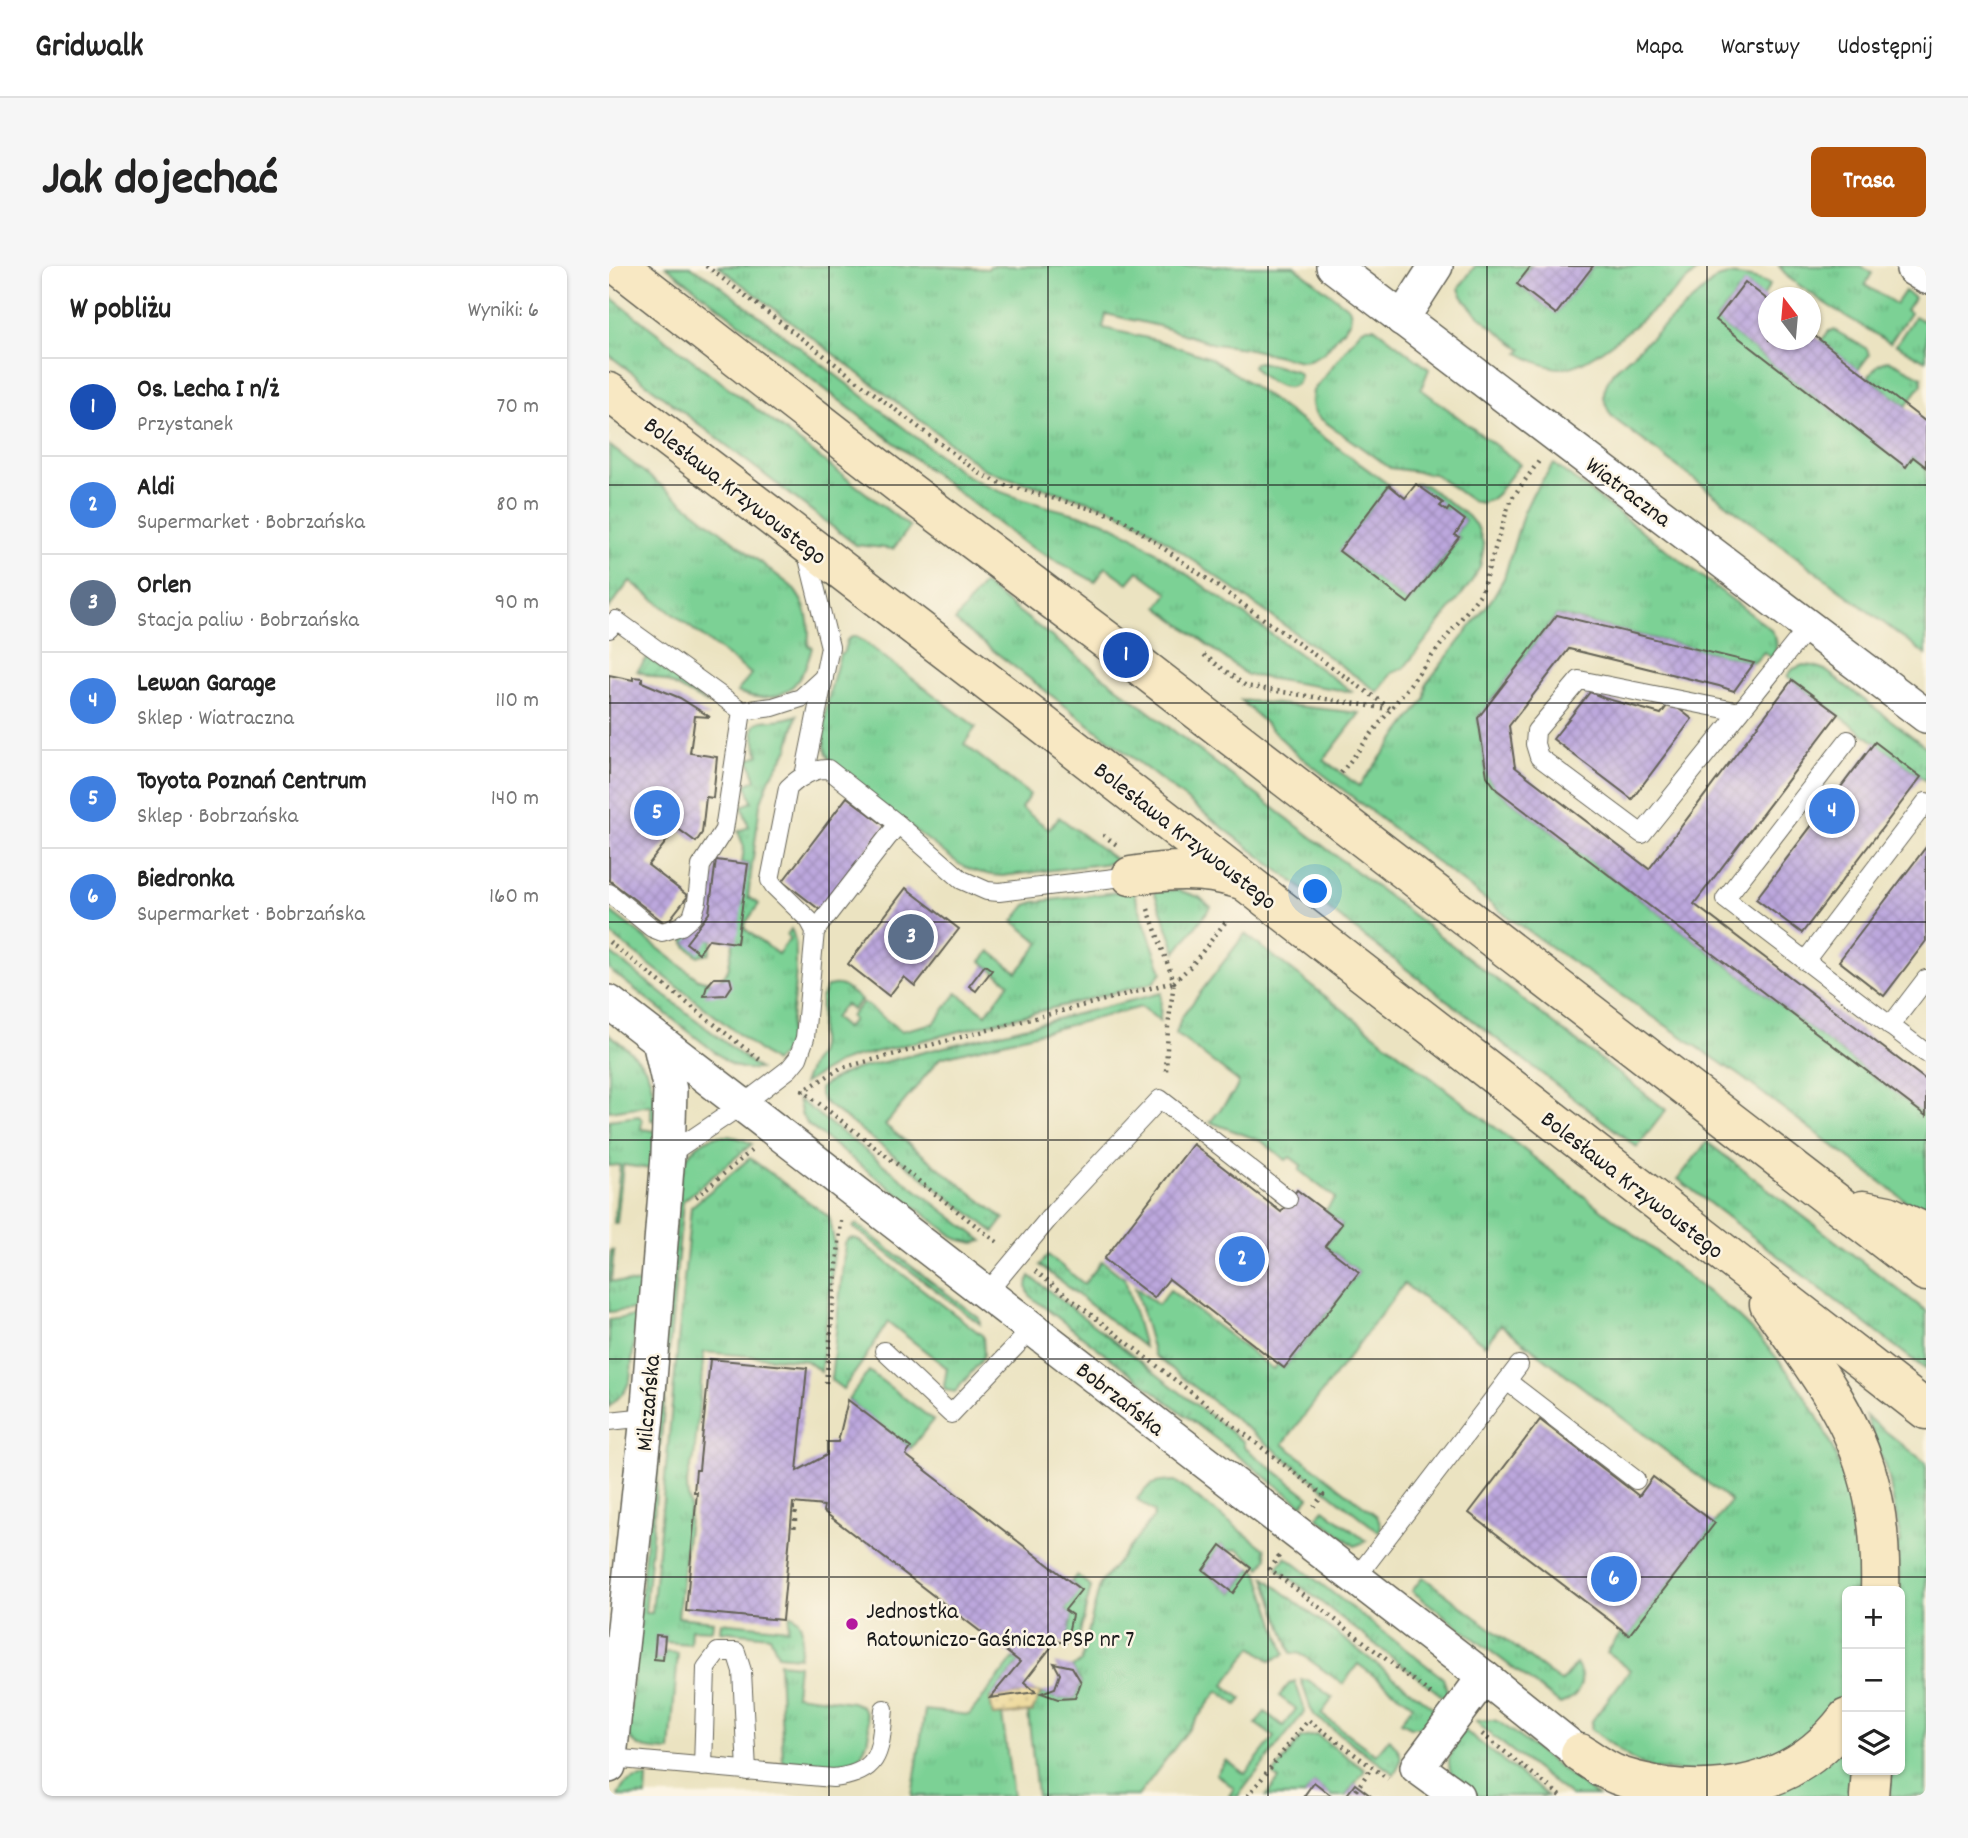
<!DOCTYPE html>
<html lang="pl">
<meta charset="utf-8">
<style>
body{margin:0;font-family:Dekko,sans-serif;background:#f6f6f6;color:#222}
.controls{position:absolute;right:21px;bottom:21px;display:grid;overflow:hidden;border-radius:10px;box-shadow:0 2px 5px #0004}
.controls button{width:63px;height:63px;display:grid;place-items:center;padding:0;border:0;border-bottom:2px solid #e0e0e0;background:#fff;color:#222;font:35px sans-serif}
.compass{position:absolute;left:1149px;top:21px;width:63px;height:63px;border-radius:50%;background:#fff;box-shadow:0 2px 5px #0004;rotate:344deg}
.you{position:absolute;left:707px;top:626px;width:24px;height:24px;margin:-18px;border:5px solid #fff;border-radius:50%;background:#1a73e8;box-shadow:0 0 0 10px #1a73e833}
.badge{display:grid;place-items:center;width:46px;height:46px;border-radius:50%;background:#b45309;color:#fff;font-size:23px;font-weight:700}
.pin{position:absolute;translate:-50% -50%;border:4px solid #fff;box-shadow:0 2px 7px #0006}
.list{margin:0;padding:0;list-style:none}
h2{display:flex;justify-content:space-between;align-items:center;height:91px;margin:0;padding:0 28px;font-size:30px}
h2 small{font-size:23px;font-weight:400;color:#767676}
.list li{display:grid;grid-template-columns:46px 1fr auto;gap:21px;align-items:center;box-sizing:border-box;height:98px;padding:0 28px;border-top:2px solid #e0e0e0}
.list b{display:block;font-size:26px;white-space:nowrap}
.list p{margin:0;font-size:23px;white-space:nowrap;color:#767676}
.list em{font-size:23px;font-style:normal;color:#767676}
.icon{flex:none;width:38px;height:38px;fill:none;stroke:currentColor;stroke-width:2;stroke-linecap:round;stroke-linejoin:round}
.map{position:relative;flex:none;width:1317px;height:1530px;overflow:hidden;border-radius:10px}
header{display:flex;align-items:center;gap:42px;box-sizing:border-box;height:98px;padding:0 35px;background:#fff;border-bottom:2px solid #e0e0e0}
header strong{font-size:33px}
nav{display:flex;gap:38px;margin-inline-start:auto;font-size:24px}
.intro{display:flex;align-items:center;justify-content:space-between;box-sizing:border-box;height:168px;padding:0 42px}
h1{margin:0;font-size:49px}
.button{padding:18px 32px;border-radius:10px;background:#b45309;color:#fff;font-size:24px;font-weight:700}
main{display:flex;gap:42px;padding:0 42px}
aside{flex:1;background:#fff;border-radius:10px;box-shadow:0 2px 5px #0004}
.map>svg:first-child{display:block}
.grass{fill:url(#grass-tufts);stroke:#4c7658;stroke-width:2}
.sand{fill:url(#sand-dots);stroke:#857b5d;stroke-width:2}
.garden{fill:url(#garden-furrows);stroke:#4c7658;stroke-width:2}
.building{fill:url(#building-cross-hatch)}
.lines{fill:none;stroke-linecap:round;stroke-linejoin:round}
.lane-casing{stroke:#646256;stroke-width:20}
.street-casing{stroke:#646256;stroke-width:36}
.secondary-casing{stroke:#646256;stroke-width:41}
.path{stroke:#646256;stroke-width:4.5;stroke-dasharray:2 5;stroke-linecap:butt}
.lane{stroke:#fff;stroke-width:18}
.street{stroke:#fff;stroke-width:33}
.secondary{stroke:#f8e8c3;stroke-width:38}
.grid{fill:none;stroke:#1c1c1c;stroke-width:2;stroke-opacity:0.55}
.poi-dot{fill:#b5179e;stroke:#fcf5e5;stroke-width:2.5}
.labels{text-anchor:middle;stroke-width:5;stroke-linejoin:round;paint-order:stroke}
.street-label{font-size:24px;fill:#1c1c1c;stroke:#fcf5e5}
.poi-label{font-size:24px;fill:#1c1c1c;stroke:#fcf5e5;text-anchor:start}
</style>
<header>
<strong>Gridwalk</strong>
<nav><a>Mapa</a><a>Warstwy</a><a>Udostępnij</a></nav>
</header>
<div class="intro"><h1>Jak dojechać</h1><a class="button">Trasa</a></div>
<main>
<aside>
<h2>W pobliżu<small>Wyniki: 6</small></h2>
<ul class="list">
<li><span class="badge" style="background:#1a4fb4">1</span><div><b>Os. Lecha I n/ż</b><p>Przystanek</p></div><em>70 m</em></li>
<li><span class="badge" style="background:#3f7fe0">2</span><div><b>Aldi</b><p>Supermarket · Bobrzańska</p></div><em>80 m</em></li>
<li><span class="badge" style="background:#5c6f8a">3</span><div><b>Orlen</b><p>Stacja paliw · Bobrzańska</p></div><em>90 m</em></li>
<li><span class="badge" style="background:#3f7fe0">4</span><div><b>Lewan Garage</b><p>Sklep · Wiatraczna</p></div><em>110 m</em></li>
<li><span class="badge" style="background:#3f7fe0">5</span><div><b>Toyota Poznań Centrum</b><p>Sklep · Bobrzańska</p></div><em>140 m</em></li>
<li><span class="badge" style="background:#3f7fe0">6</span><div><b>Biedronka</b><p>Supermarket · Bobrzańska</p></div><em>160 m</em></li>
</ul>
</aside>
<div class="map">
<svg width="1317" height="1530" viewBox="0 0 1317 1530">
<defs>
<pattern id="grass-tufts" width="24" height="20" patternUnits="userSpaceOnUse" patternTransform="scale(1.75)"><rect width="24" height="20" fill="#7bd195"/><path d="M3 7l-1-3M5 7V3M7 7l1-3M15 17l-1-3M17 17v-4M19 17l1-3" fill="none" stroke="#6ab380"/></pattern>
<pattern id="sand-dots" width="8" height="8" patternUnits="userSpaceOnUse" patternTransform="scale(1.75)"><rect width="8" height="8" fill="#eeda9e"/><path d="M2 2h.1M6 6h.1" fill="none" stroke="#ccba88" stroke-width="1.8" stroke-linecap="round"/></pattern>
<pattern id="garden-furrows" width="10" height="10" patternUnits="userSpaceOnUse" patternTransform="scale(1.75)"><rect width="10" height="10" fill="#7bd195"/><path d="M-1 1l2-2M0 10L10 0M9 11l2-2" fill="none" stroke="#6ab380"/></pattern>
<pattern id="building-cross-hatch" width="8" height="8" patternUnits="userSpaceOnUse" patternTransform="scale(1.75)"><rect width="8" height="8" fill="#bca7dd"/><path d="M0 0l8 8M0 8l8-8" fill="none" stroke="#a18fbd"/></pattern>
</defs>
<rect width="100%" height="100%" fill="#fcf5e5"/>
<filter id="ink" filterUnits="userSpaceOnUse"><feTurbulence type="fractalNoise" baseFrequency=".0143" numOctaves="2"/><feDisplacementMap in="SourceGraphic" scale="14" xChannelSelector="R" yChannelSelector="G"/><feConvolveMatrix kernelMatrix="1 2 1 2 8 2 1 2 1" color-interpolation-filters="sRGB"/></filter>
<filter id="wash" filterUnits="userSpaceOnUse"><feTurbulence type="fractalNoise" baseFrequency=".00686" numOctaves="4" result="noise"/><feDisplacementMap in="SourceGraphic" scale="28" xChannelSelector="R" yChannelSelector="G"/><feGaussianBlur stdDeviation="1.57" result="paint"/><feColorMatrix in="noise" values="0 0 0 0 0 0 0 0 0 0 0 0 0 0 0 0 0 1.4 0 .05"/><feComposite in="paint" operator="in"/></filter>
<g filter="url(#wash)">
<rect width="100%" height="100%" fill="#ebe3c1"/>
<g class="grass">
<path d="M57,0H81L101,12L352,206C395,233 446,242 494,255L524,270L744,426L638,409L549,341L559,327L529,305L519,317L497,301L486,316L416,278Z"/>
<polygon points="109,0 329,0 379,3 381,0 685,0 740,42 742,48 741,55 715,87 700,94 692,95 636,82 605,78 550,60 497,48 494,62 547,74 601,92 633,112 780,219 731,285 799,337 850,273 851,272 846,269 856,254 841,243 838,245 831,240 833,237 807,218 816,219 859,250 869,262 875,280 871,301 861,318 795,402 783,407 769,426 532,257 499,241 393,210 375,203"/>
<path d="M866,0H922L908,18L947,47L984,0H1094C1067,23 986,101 955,102C941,103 922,94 910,87L913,83C895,70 855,43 850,22Z"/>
<polygon points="1170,0 1251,0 1263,7 1256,19 1287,38 1296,25 1305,32 1297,44 1301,47 1281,77 1217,38 1180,12"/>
<path d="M1119,9C1134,10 1147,12 1161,18L1154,31L1136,17L1107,54L1297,200L1304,191L1317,201V389L1003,151C992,132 992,125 1004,106L1108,12Z"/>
<polygon points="0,30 301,261 284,283 247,279 0,89"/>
<polygon points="1306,50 1317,57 1317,95 1287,79"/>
<path d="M758,61H765L820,103L812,123L911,198L888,228L881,234L872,237L863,235L825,208L781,202L708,150C702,141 702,135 704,125L752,64Z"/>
<polygon points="1225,64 1258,83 1260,89 1249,104 1212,75 1220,65"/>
<polygon points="1279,94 1313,111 1313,118 1297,140 1259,111 1269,99"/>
<path d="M651,96L687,105L691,109C688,135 651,113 644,100L646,97Z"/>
<path d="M0,179L182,320C198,338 202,356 199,380L203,381C193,422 171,442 128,426L142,408L21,315L0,342Z"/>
<path d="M945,198L1159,361C1169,371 1170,380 1163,392L1155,386L1145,397L948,349L869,452L878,510L888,524L1317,850V950L1131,810L959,693L900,652L689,489L632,434L751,447L715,494L750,520L816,433L817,418L883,333L895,312L914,248L924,227Z"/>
<polygon points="374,318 1057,844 1028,881 346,355"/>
<path d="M243,371H247L253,374L367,461L355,478L421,529L412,542L440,563L450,551L510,596L393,610C377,609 364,606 350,598L235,510C228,503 222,497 218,488C208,461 224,416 231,388H234L238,374Z"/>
<polygon points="1194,399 1205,400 1216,404 1317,481 1317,515 1178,410 1184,403"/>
<path d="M188,449L179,483L161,512L151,538L139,631L150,638L136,658V663L169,688L181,672L178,669L182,663C194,682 181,755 179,780L175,787L165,796L0,667V644L89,713C102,718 112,716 119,704L139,598L133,597L135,581L129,565L140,561L133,540L143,536L137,518L147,514L140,493L150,489C133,440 157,462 188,449Z"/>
<polygon points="105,611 100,673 104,673 100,688 89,690 77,680 75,672 97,643 101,612"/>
<path d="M524,624L553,706L544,717L243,792L229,797L194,818L202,798L209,788L211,780L212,732L218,721C232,714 241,725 252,734L243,744L236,738L225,752L237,762L244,754L241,751L254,736L292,765L325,757L348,727L377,748L400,717L372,695L381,685L408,706L431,677L404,655L417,639L426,636Z"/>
<polygon points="568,624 590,631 602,641 567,686 545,625"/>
<path d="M636,668L1117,1040C1174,1090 1218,1150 1238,1224C1243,1243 1245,1263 1247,1283H1251L1252,1325H1238V1421L1234,1431L1222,1451L1208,1467L1134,1509L1043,1503L1022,1493L982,1463L983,1455L1021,1404L998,1386L1012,1367L1018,1372L1020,1369L1122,1235L892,1059L876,1079L795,1018L674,1178L768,1250L772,1260L770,1266L545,1089L526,1021L549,1039L561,1024L664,1103L669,1098L675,1102L750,1006L716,980L733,959L716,945L726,932L690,904L693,900L681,891L677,894L652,875L601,856L626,825L630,816L567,768L572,752Z"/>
<path d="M0,686L150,803C139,804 132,803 121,798L0,703Z"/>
<path d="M552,727L551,755L532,741L331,792L276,859L395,953L385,966L214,835L211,829V823C221,813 234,808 247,803Z"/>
<path d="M0,768C41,800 42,803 48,855L42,854V839L0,845Z"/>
<polygon points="189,833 374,975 365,977 348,973 199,859 193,850"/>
<polygon points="30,850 33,854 32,863 47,865 42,903 14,899 8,957 5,957 11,899 0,900 0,854"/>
<path d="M106,870C120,869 131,871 143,878L74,935L36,1347H43L82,941L141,892L220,951L226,979L212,1106L198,1095L95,1086L85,1193C76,1209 77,1224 81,1242L69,1351L104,1355L103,1364L82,1363L81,1378L56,1376V1370H47L54,1394L55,1386L69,1387L61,1485C44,1484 27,1485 19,1468L72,902C79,886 89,876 106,870Z"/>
<polygon points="1098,876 1317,1045 1317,1104 1069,913"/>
<polygon points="247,958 370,1052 371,1058 244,961"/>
<polygon points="243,972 248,973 374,1070 375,1088 372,1095 346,1126 336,1124 335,1120 338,1102 279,1056 252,1098 234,1123 222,1114 236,978 238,974"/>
<polygon points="2,984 5,985 2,1015 32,1018 29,1043 0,1046 0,1006"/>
<polygon points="439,989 475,1018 493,995 516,1013 535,1081 431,999"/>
<path d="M421,1010L635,1176V1181L700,1231L693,1239L422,1031C417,1023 417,1018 421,1010Z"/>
<polygon points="28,1050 21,1114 16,1125 0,1141 0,1054"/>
<polygon points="260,1105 324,1154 302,1182 239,1134"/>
<polygon points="1257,1150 1317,1197 1317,1530 1281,1530 1282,1504 1291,1504 1291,1320 1288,1278 1292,1277 1280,1212"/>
<path d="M566,1215L656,1283L658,1292L652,1302L629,1283L619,1285L612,1279L594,1304L624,1327L642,1302L649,1306L676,1388L662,1395L643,1381L615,1419L633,1433L628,1439L609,1425L529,1530H428L419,1446L423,1445L432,1427L449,1433L466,1432L472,1416L463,1401L472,1396L491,1318L545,1251V1246L528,1233C541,1216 545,1216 566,1215Z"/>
<polygon points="715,1243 757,1275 746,1280 708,1251"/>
<polygon points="677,1291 834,1412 839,1427 838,1434 668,1302"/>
<polygon points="468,1309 482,1321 468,1379 457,1377 463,1350 456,1344 471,1324 462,1316"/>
<path d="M814,1311L952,1416L967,1398C979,1415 969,1432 951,1438L803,1325Z"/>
<polygon points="656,1312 831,1447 818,1461 802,1461 792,1456 804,1439 749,1398 734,1418 695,1390 689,1387 682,1387"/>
<path d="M181,1348C199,1356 192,1375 190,1391L169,1389L161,1370L111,1365L112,1356L179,1363Z"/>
<polygon points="405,1392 411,1396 381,1432 384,1450 393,1449 404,1530 303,1530 316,1444 360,1449"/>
<path d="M170,1397L189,1399L186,1429L243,1436L253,1440C264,1458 261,1479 248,1494L229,1500L174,1496Z"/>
<path d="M692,1414H699L724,1432L712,1448L767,1489L780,1473C793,1485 796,1494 785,1508L706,1450L702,1443Z"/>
<polygon points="686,1415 696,1445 629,1530 620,1530 625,1522 607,1508 617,1494 636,1508 665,1471 647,1458 656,1446 674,1460 687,1443 670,1430 680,1418"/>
<polygon points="877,1454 885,1454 892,1457 988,1530 962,1530 873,1462 867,1455"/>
<path d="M855,1464L939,1530C916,1530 891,1530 867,1530C861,1529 854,1523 850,1518C831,1498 842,1483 855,1464Z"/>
<polygon points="708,1469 756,1504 737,1530 723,1530 705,1517 695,1530 657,1530 670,1513 664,1509 692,1472"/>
<polygon points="1238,1472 1238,1504 1243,1504 1241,1530 1149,1530"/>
<path d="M34,1512H38L37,1530H9C13,1518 22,1513 34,1512Z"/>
</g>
<polygon class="sand" points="427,1426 432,1427 423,1446 384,1450 381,1432"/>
<polygon class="garden" points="39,391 99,438 59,416 28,405"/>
<g id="blocks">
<g class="building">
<polygon points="922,0 984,0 947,48 908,18"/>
<polygon points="1136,16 1160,35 1160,74 1202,74 1202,67 1317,156 1317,201 1304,191 1297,201 1107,54"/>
<polygon points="807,218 834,237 831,240 838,245 840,242 856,254 846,269 850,271 799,337 730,285 780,219 796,232"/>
<polygon points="948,349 1145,397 1125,425 1110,420 960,383 900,460 906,501 1040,603 1183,414 1229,448 1085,638 1317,814 1317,850 888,524 878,510 869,452"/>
<polygon points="0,409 24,414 24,411 33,412 33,416 71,432 101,451 86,450 81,487 108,491 104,532 97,531 93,567 87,576 68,562 39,599 79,630 57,658 0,614"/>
<polygon points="981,426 995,432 1052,448 1061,436 1083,453 1023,533 944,473"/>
<polygon points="1266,476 1312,511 1193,667 1147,633"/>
<polygon points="238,531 276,560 211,644 174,615"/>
<polygon points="1317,581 1317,675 1275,730 1230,695"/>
<polygon points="107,594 139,598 128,677 100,673 90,687 77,677 100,647"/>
<polygon points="297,622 350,663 306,720 295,711 280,730 239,698"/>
<polygon points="376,699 383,704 367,725 360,720"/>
<polygon points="105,712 121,712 123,720 117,729 95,730 98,720"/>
<polygon points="584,878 672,946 688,924 733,958 716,980 750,1006 675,1102 560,1013 545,1032 495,993"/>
<polygon points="101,1093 198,1102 188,1205 218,1189 218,1176 229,1176 239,1134 302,1182 297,1189 472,1324 456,1344 463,1349 457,1377 447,1375 415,1416 427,1426 381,1432 411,1396 214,1245 215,1240 184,1237 173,1354 77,1345 88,1226 85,1226 87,1204 90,1204"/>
<polygon points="931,1154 1030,1230 1044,1211 1106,1257 1020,1369 860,1247"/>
<polygon points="612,1279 642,1302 624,1327 594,1304"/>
<polygon points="47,1369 56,1370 54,1394 45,1393"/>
<polygon points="445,1397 463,1401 472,1416 466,1432 449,1433 432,1427 446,1422 451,1408"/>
<polygon points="705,1516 723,1530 695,1530"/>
<polygon points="746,1518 762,1530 737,1530"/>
</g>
</g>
</g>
<g filter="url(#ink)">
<use href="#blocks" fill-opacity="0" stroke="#646256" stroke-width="2"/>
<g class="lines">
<g class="lane-casing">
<g id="lane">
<polyline points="0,363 7,354 133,445 164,441 192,432 215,411"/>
<polyline points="1131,446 970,414 927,465 926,478 930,491 1033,568 1199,361"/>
<polyline points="1239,474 1116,633 1317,787"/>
<polyline points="195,510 221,381 197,284"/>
<polyline points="0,627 43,662 53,666 72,660 83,651 88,635 92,600 115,564 133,445"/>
<polyline points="206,665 289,558"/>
<polyline points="1196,695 1317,536"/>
<polyline points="1281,760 1317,713"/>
<path d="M59,889L133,839L180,803L189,792L196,772L206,665L200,654L165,620L161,614L179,522C189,512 205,502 219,503L289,558L353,614L378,625L390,626L522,610"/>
<polyline points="377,1028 446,945 551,833 679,933"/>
<polyline points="275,1085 342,1148 423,1063"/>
<polyline points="898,1115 1027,1214"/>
<polyline points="0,1155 38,1151"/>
<polyline points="747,1312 910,1099"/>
<path d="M1,1492L224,1512C272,1507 271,1485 275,1443"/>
<polyline points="94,1501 97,1402 109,1386 127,1386 133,1405 138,1505"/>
</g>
</g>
<g class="street-casing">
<g id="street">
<polyline points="724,0 1317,450"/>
<polyline points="1304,3 1317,11"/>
<polyline points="793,53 827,0"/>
<polyline points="0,736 875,1411 991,1504"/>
<polyline points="0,1500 38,1151 59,889 61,824 50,775"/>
<polyline points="848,1530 808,1501 875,1411"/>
</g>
</g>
<g class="secondary-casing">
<g id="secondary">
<polyline points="10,0 299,225 517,389 1317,1006"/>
<polyline points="0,126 428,454 1317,1144"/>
<path d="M522,610C559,604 593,602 629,613"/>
<polyline points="1254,944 1279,949 1317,967"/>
<path d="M1160,1038C1197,1089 1239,1143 1257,1204C1269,1242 1272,1285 1271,1325"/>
<path d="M971,1487C983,1495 995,1504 1008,1509C1023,1515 1040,1518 1056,1521C1129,1530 1193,1512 1238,1452"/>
<polyline points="1260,1530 1262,1504"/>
</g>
</g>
<g class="path">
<polyline points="97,0 370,207 393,218 504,249 516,255 782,443"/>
<polyline points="595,389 637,420 779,443"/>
<polyline points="732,507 872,327 901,235 930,195"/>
<polyline points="494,569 508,579"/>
<polyline points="539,643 565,716 583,699 618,654"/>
<polyline points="0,676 151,794"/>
<polyline points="87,931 142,885"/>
<polyline points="388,976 194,825 232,802 565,716 559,761 557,806"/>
<polyline points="426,1005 714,1229 705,1240"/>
<polyline points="217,1117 232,955"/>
<polyline points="184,1242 187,1242 185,1266"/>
<polyline points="670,1290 661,1303 822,1428"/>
<polyline points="873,1468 952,1530"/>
<polyline points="639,1530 699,1454 779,1513"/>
<polyline points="743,1530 763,1501"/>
</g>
<use href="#lane" class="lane"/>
<use href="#street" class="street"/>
<use href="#secondary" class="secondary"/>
</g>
</g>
<path class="grid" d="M220,0V1530M439,0V1530M659,0V1530M878,0V1530M1098,0V1530M0,219H1317M0,437H1317M0,656H1317M0,874H1317M0,1093H1317M0,1311H1317"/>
<circle class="poi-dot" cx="243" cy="1358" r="7"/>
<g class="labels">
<g class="street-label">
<text transform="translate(127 224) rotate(38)" y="8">Bolesława Krzywoustego</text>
<text transform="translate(1020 225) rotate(37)" y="8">Wiatraczna</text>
<text transform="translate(577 569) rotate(38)" y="8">Bolesława Krzywoustego</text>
<text transform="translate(1024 918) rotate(38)" y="8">Bolesława Krzywoustego</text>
<text transform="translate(512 1132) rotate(38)" y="8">Bobrzańska</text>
<text transform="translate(38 1137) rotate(-85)" y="8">Milczańska</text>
</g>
<g class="poi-label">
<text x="257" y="1352">Jednostka<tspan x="257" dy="28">Ratowniczo-Gaśnicza PSP nr 7</tspan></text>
</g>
</g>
</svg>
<div class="controls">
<button>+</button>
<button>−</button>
<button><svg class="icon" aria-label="layers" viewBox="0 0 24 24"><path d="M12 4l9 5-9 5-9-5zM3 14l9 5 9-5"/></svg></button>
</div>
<svg class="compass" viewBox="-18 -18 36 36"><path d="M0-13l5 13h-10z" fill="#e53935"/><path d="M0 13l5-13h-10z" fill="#767676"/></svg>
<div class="you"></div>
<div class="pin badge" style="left:517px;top:389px;background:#1a4fb4">1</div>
<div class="pin badge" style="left:633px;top:993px;background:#3f7fe0">2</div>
<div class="pin badge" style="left:302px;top:671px;background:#5c6f8a">3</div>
<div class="pin badge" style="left:1223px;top:545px;background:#3f7fe0">4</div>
<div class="pin badge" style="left:48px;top:547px;background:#3f7fe0">5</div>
<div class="pin badge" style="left:1005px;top:1313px;background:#3f7fe0">6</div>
</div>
</main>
